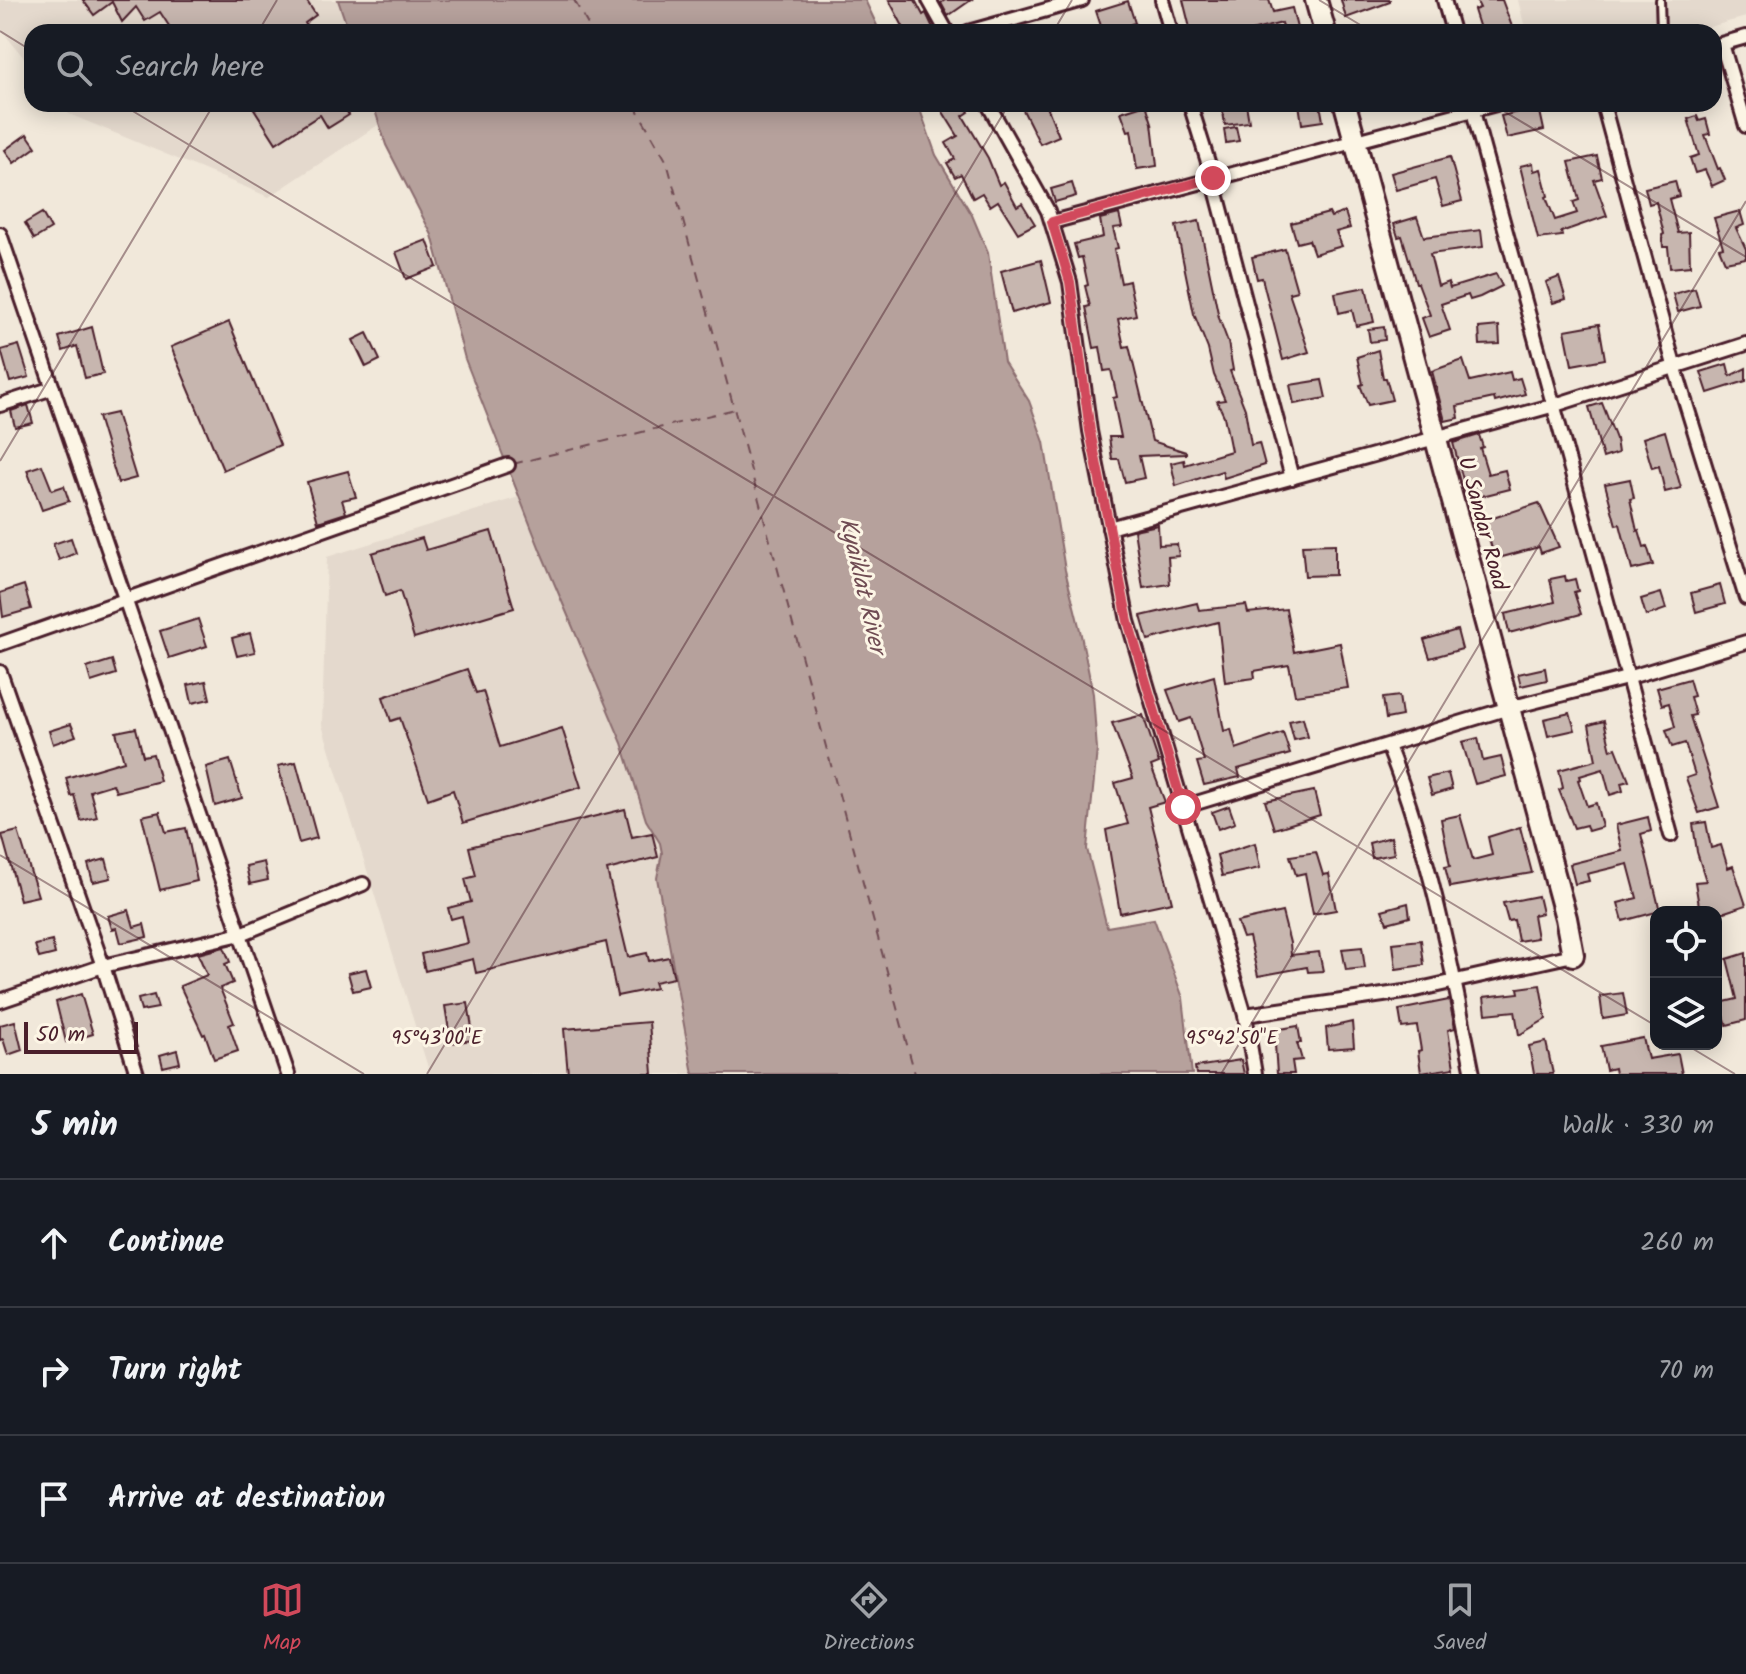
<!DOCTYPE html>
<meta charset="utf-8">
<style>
body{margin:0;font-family:Kalam,sans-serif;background:#20242c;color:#f1f3f6}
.controls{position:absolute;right:24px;bottom:24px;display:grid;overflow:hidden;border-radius:16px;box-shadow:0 4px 20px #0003}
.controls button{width:72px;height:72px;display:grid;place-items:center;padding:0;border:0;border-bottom:2px solid #363941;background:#171b24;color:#f1f3f6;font:40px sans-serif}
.scale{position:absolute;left:24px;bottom:20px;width:114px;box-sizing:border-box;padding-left:8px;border:4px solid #4a1f2b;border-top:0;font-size:22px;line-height:28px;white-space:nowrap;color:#4a1f2b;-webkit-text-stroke:6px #fcf5e5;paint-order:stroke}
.stop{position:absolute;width:24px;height:24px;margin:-18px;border:6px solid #d1495b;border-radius:50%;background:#fff}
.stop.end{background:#d1495b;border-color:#fff;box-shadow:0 2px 8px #0008}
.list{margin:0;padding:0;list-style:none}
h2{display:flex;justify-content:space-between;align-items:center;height:104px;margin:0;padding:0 32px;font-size:34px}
h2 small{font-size:26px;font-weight:400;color:#9ea1a6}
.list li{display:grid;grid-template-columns:52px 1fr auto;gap:24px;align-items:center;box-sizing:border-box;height:128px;padding:0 32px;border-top:2px solid #363941}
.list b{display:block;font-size:30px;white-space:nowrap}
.list em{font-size:26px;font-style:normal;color:#9ea1a6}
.icon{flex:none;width:44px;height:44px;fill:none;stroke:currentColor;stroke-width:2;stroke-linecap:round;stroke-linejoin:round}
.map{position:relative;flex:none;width:1746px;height:1074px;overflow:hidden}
.search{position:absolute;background:#171b24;box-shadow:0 4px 20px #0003;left:24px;right:24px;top:24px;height:88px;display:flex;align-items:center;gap:20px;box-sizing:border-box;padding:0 28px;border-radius:24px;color:#9ea1a6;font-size:30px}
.sheet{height:488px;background:#171b24}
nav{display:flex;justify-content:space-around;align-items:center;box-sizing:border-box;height:112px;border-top:2px solid #363941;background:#171b24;font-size:22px;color:#9ea1a6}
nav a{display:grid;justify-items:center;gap:4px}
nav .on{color:#d1495b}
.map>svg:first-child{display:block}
.built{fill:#e4d9cd}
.water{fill:#b6a19c;stroke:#8b6d6f;stroke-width:2}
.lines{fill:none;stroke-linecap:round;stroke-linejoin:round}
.ferry{stroke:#704c53;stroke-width:2;stroke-dasharray:10 8;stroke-linecap:butt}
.building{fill:#c7b6af;stroke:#4a1f2b;stroke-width:2}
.lane-casing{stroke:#4a1f2b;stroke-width:12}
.street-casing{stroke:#4a1f2b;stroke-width:18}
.primary-casing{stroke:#4a1f2b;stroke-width:26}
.lane{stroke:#fcf5e5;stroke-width:6}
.street{stroke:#fcf5e5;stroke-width:12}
.primary{stroke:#fcf5e5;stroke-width:20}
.route{stroke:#d1495b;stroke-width:10}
.ticks{fill:none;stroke:#4a1f2b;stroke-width:2;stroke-opacity:0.45}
.labels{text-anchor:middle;stroke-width:6;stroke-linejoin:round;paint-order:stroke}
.street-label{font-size:22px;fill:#4a1f2b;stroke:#fcf5e5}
.water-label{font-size:24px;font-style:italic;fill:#704c53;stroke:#fcf5e5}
.ticks-label{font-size:20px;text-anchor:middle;fill:#4a1f2b;stroke:#fcf5e5;stroke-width:6;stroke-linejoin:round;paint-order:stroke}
</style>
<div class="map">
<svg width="1746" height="1074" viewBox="0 0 1746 1074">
<rect width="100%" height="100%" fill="#f1e8da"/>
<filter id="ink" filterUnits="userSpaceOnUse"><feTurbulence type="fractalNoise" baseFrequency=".0125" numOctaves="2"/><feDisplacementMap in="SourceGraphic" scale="16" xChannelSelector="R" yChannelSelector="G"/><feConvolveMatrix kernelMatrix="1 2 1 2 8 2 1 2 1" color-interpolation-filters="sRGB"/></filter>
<g filter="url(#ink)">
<g class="built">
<polygon points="0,0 374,0 382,32 32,32 32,68 0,28"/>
<polygon points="1518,0 1746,0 1746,17 1691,32 1526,32"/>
<polygon points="61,104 400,104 402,109 269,197 69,114"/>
<polygon points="557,485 667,799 724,1074 430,1074 322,725 327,557"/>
</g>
<g class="water">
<polygon points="338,0 865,0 880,32 349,32"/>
<polygon points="373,104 918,104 936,155 972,215 988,253 1004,362 1029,401 1044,442 1065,570 1080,630 1093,694 1097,750 1087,849 1107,927 1154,919 1183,998 1192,1074 693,1074 657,878 662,853 660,843 646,820 622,743 541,552 465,359 432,235 386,145"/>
</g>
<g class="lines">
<g class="ferry">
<polyline points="574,0 592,32"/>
<polyline points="634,104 667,162 915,1074"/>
<polyline points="513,464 735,409"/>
</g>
</g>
<g class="building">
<polygon points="83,0 306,0 316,15 305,23 310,32 173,32 160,12 145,21 136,7 122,22 112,2 94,15"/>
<polygon points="889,0 915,0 923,15 926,13 935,32 906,32"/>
<polygon points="945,0 971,0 948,16 941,3"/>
<polygon points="1183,0 1269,0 1273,12 1292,8 1297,28 1284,32 1282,23 1247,32 1191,32"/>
<polygon points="1341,0 1390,0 1390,2 1346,18"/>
<polygon points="1476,0 1502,0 1514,32 1481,32 1474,10 1480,8"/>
<polygon points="1128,1 1135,23 1131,24 1134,32 1103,32 1096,11"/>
<polygon points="251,104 342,104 349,115 328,128 320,115 276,143"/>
<polygon points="938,104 964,104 969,112 963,116 988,158 999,185 1004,182 1017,206 1022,203 1035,224 1018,233 998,201 990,206 982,193 973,198 961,174 955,177 947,163 955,159 946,143 958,136"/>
<polygon points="1020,104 1046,104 1059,136 1040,144"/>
<polygon points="1146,104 1152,123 1157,166 1137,169 1131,130 1128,131 1121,112"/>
<polygon points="1231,104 1246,104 1249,122 1225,125 1222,105"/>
<polygon points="1299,104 1320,104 1323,121 1302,124"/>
<polygon points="1539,107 1544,130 1507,138 1501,116"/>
<polygon points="1697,116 1699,121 1706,119 1710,134 1705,135 1718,169 1720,168 1725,180 1712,186 1705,170 1695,173 1690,158 1699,155 1688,119"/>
<polygon points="1236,127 1239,141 1226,143 1224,129"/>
<polygon points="27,134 36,147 14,163 5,150"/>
<polygon points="1597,156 1602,178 1594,180 1607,216 1561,232 1562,236 1538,239 1520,166 1533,163 1534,171 1541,169 1548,196 1546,197 1555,220 1577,213 1573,202 1579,200 1569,162"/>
<polygon points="1450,157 1462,201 1443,206 1435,179 1396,190 1391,173"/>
<polygon points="1675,181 1679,196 1669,199 1678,233 1689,232 1690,266 1670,268 1668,247 1663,247 1662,235 1664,234 1656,202 1649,204 1645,188"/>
<polygon points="1072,183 1076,196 1055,202 1051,189"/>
<polygon points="1740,211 1744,225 1736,228 1746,249 1746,258 1725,262 1719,248 1723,247 1714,218"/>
<polygon points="1345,212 1350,228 1336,232 1342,246 1314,254 1309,240 1297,243 1291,223 1329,213 1331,217"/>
<polygon points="42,213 51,229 34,239 25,223"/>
<polygon points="1119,214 1122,227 1113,228 1118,248 1114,249 1121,283 1129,281 1136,315 1118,319 1124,347 1129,346 1152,441 1186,452 1186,454 1139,456 1144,478 1125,482 1119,459 1112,459 1109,437 1121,437 1113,398 1117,397 1111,370 1104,371 1100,347 1094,348 1086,307 1090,306 1085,286 1088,285 1082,257 1078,258 1074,244 1103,237 1100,219"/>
<polygon points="1417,217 1424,237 1481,230 1483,247 1430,254 1438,286 1448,282 1450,288 1496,274 1502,286 1480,297 1470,300 1468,295 1441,304 1450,330 1429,337 1422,318 1430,315 1418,283 1416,283 1402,236 1398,237 1394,224"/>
<polygon points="1199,221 1219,318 1228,342 1233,370 1230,371 1245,409 1251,445 1259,443 1265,465 1224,478 1222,471 1176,486 1171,463 1184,460 1185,465 1231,451 1224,416 1217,401 1225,400 1214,375 1208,349 1194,314 1176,226"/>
<polygon points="427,240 437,267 406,279 396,252"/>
<polygon points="1285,249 1297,291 1289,293 1309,352 1283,360 1262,278 1257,279 1252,257"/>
<polygon points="1041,260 1051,302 1012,313 1001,271"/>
<polygon points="1559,277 1566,299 1553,303 1546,282"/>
<polygon points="1366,287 1374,322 1356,326 1352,310 1339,313 1335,293"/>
<polygon points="1695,288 1700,306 1678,312 1673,294"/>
<polygon points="229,322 280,445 223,470 171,347"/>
<polygon points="1599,324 1605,359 1572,365 1565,330"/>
<polygon points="1499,326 1500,344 1480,345 1479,328"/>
<polygon points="92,327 103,374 85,378 77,346 63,351 59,337"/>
<polygon points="1384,327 1385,340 1370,342 1368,329"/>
<polygon points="367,333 380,360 366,367 353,340"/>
<polygon points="19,345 29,377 10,382 1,350"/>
<polygon points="1378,350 1383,378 1386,378 1392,400 1368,405 1360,385 1363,384 1357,357"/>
<polygon points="1463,360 1470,381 1510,372 1512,380 1520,378 1525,394 1495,402 1494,398 1457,406 1459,418 1445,421 1432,371"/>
<polygon points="1727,364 1730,376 1746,368 1746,381 1708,393 1701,372"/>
<polygon points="1322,380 1326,398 1294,404 1290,385"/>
<polygon points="1602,403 1616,439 1618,453 1603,458 1589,407"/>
<polygon points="28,405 33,423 15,427 11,411"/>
<polygon points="116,413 136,478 118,483 98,417"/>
<polygon points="1665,431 1681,488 1665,492 1659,466 1652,468 1643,438"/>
<polygon points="1479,435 1483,447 1480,448 1488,474 1505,470 1510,489 1474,498 1472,490 1466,491 1453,443"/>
<polygon points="42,465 52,490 64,486 69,501 42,510 27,470"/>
<polygon points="348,471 356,497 342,500 346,513 318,522 307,482"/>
<polygon points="1630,479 1634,498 1630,499 1637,531 1639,530 1644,547 1647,546 1653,565 1632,570 1620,524 1616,525 1605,484"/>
<polygon points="1539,503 1559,547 1541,553 1539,547 1495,559 1484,521"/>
<polygon points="1158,525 1159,545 1177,544 1179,556 1168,557 1170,584 1143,588 1134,530"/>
<polygon points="491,531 514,608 414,638 400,591 385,596 372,553 422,538 426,550"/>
<polygon points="71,538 76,553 59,560 53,544"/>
<polygon points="1335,544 1335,575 1305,576 1302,545"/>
<polygon points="1565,576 1566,581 1575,579 1578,591 1574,592 1581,614 1509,633 1505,614 1555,602 1550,579"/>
<polygon points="24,585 31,609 3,617 0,593"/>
<polygon points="1720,585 1725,604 1696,612 1691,593"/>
<polygon points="1661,593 1666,609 1646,616 1641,599"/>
<polygon points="1197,603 1199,610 1246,605 1248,613 1286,609 1294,652 1340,643 1348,688 1295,695 1289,665 1254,671 1255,678 1225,682 1218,622 1148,640 1141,616"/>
<polygon points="198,619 207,646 169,658 160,631"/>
<polygon points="1457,630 1462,649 1430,658 1424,640"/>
<polygon points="250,633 255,652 237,656 232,638"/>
<polygon points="112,660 116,674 91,682 87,668"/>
<polygon points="1545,668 1547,680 1521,686 1518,674"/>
<polygon points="467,669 476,693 483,691 500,747 562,728 581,787 463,823 453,790 428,799 400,718 391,721 383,697"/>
<polygon points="1214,676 1224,731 1231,729 1236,749 1283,733 1290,754 1238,769 1240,777 1204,785 1197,762 1204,761 1191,718 1179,722 1167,690"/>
<polygon points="1689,679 1694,696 1690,697 1695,715 1690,716 1719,807 1699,813 1686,778 1695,775 1685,743 1672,747 1666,730 1675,727 1669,703 1662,705 1657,688"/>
<polygon points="206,681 210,699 192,703 188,685"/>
<polygon points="1399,696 1402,716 1386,719 1383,698"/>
<polygon points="1570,713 1575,730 1548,736 1544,719"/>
<polygon points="1143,715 1159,763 1151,766 1165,802 1148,807 1172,902 1120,913 1106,830 1128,824 1115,783 1133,778 1112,723"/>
<polygon points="1303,718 1308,737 1294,740 1289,721"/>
<polygon points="1604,721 1611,750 1616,748 1629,781 1621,783 1623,791 1610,795 1603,769 1580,776 1581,779 1578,780 1587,806 1596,803 1602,827 1588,831 1586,825 1574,828 1559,790 1563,788 1559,770 1596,760 1589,725"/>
<polygon points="71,724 76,736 53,744 49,731"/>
<polygon points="136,728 143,756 153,754 160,781 116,792 113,784 90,791 97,817 81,821 74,795 71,796 66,778 124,761 116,732"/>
<polygon points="1478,738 1483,761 1501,757 1506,776 1475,784 1462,742"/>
<polygon points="230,760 242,798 215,806 206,767"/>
<polygon points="296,762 317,838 299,843 278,766"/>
<polygon points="1448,773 1452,789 1432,795 1427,778"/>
<polygon points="1314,791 1320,815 1274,829 1265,801"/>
<polygon points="1229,806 1235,823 1218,829 1212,812"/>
<polygon points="625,809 632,837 652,833 658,857 607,870 628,957 647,953 649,961 669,957 674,978 654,982 656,988 617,996 606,942 476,973 473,959 425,971 421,954 468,943 462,916 451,919 448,908 471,902 465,879 476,876 469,847"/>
<polygon points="160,812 166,832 186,828 197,881 160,890 142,816"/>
<polygon points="1460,815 1473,860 1492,855 1488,837 1520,827 1532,873 1450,887 1445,867 1450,866 1441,819"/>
<polygon points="1648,817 1651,831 1641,834 1660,911 1623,921 1618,903 1637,898 1628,864 1587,874 1589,881 1575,884 1570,864 1622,851 1616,825"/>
<polygon points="1706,822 1711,848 1721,845 1728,868 1733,866 1746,905 1725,912 1700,912 1695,882 1706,881 1697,852 1693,824"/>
<polygon points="18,831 38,896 20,900 2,835"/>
<polygon points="1391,837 1394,854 1372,858 1369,843"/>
<polygon points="1255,843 1260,868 1222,876 1217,855"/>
<polygon points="1316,852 1323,875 1329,874 1336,910 1313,914 1305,873 1296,875 1290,856"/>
<polygon points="106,859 111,878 93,882 88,864"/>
<polygon points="264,862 268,880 250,884 246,866"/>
<polygon points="1538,896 1542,913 1533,915 1537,938 1518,941 1514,920 1508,921 1503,903"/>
<polygon points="1408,903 1410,917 1387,923 1382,910"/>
<polygon points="129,910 134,927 144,924 147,937 121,943 117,928 112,929 108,916"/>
<polygon points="1282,912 1290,943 1291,955 1319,952 1323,971 1308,972 1307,967 1258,976 1249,937 1243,938 1237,922"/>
<polygon points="1421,940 1424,965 1396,969 1393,943"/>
<polygon points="52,941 55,954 39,958 35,945"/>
<polygon points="224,947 230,962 225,964 233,983 220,988 234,1023 229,1025 238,1051 214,1059 205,1034 203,1035 180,986 207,975 198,954"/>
<polygon points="1362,947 1365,968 1346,970 1342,949"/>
<polygon points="1746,953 1746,1020 1727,1025 1720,1003 1737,999 1727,959"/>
<polygon points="366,969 371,987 353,991 348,973"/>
<polygon points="1540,985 1546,1019 1519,1035 1515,1011 1486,1014 1484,997 1519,993 1518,988"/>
<polygon points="1623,993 1627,1015 1603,1019 1600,996"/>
<polygon points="81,994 93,1034 66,1042 56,1002"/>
<polygon points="154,995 158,1008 141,1011 138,999"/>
<polygon points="1449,1000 1455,1028 1448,1030 1454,1068 1421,1073 1418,1051 1421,1050 1417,1026 1402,1028 1399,1010"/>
<polygon points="468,1003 474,1040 451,1043 445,1006"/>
<polygon points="15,1021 22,1050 8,1055 3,1039 0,1040 0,1025"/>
<polygon points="649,1022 653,1074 568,1074 564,1029"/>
<polygon points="1352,1022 1354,1047 1328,1049 1326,1028"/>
<polygon points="1298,1026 1301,1043 1297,1043 1302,1060 1292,1061 1294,1074 1277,1074 1274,1030"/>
<polygon points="1643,1038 1648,1059 1678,1054 1682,1074 1615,1074 1614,1068 1606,1070 1601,1046"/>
<polygon points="1546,1042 1553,1074 1534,1074 1529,1046"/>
<polygon points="177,1050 180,1063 163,1067 160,1055"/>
<polygon points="1241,1060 1244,1074 1196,1074 1195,1067"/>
</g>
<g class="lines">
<g class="lane-casing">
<polyline id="lane" points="1660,0 1661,32"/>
</g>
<g class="street-casing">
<g id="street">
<polyline points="929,0 947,32"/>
<polyline points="1162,0 1171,32"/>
<polyline points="1444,0 1453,32"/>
<polyline points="968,32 1082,0"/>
<polyline points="1722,44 1746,126"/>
<polyline points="1714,46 1746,37"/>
<polyline points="988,104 1048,211 1070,282 1090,431 1128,621 1245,1015 1255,1074"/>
<polyline points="1190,104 1213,178 1292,478"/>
<polyline points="1471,104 1671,835"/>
<polyline points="1603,104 1674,365 1746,598"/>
<polyline points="1052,222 1496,104"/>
<polyline points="0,234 288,1074"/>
<polyline points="0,405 53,388"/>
<polyline points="1109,528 1555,405 1746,344"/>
<polyline points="0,644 508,465"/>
<polyline points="0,672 103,966 137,1074"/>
<path d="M1388,746C1430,852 1451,963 1473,1074"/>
<polyline points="1183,807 1509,708 1627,678 1746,642"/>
<polyline points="0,1001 103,966 241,934 363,884"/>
<polyline points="1245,1015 1411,991 1573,955"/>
</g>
</g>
<g class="primary-casing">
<g id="primary">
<polyline points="1316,0 1325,32"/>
<polyline points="1345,104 1566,918 1573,955"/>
</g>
</g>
<use href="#lane" class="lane"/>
<use href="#street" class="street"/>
<use href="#primary" class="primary"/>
</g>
</g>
<g class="lines" filter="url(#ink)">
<polyline class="route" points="1183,807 1128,621 1090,431 1070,282 1052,222 1213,178"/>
</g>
<path class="ticks" d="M1319,0L1372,32M0,31L32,51M258,32L277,0M1053,32L1072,0M121,104L1656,1026M1492,104L1746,257M0,461L214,104M0,855L364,1074M1685,1044L1735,1074M427,1074L1009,104M1221,1074L1746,201"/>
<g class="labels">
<g class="street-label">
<text transform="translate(1484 523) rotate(75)" y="8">U Sandar Road</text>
</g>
<g class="water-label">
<text transform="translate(863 585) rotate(77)" y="8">Kyaiklat River</text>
</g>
</g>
<g class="ticks-label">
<text x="437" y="1044">95°43'00"E</text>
<text x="1232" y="1044">95°42'50"E</text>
</g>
</svg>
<div class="controls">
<button><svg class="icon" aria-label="locate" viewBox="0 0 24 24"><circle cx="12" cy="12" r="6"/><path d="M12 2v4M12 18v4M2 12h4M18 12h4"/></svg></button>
<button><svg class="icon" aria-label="layers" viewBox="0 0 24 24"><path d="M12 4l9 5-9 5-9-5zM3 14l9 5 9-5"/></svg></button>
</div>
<div class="scale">50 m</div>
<div class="stop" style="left:1183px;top:807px"></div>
<div class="stop end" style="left:1213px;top:178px"></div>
<div class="search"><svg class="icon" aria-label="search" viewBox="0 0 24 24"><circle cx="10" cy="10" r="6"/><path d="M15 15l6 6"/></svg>Search here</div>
</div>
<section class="sheet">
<h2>5 min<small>Walk · 330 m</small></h2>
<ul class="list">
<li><svg class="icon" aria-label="ahead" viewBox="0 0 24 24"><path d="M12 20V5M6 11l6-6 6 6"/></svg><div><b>Continue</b></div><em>260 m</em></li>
<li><svg class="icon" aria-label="right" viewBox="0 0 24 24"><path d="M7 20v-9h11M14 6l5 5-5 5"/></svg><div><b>Turn right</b></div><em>70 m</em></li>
<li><svg class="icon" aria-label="arrive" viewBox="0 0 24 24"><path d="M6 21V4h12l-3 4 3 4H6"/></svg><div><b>Arrive at destination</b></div></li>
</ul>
</section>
<nav>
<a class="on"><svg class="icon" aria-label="map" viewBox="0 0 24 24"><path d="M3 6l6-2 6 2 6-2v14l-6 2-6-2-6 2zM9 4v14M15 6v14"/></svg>Map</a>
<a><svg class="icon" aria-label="directions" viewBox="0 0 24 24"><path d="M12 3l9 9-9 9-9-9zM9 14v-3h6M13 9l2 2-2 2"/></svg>Directions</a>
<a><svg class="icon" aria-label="saved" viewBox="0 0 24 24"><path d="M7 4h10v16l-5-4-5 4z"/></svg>Saved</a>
</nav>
